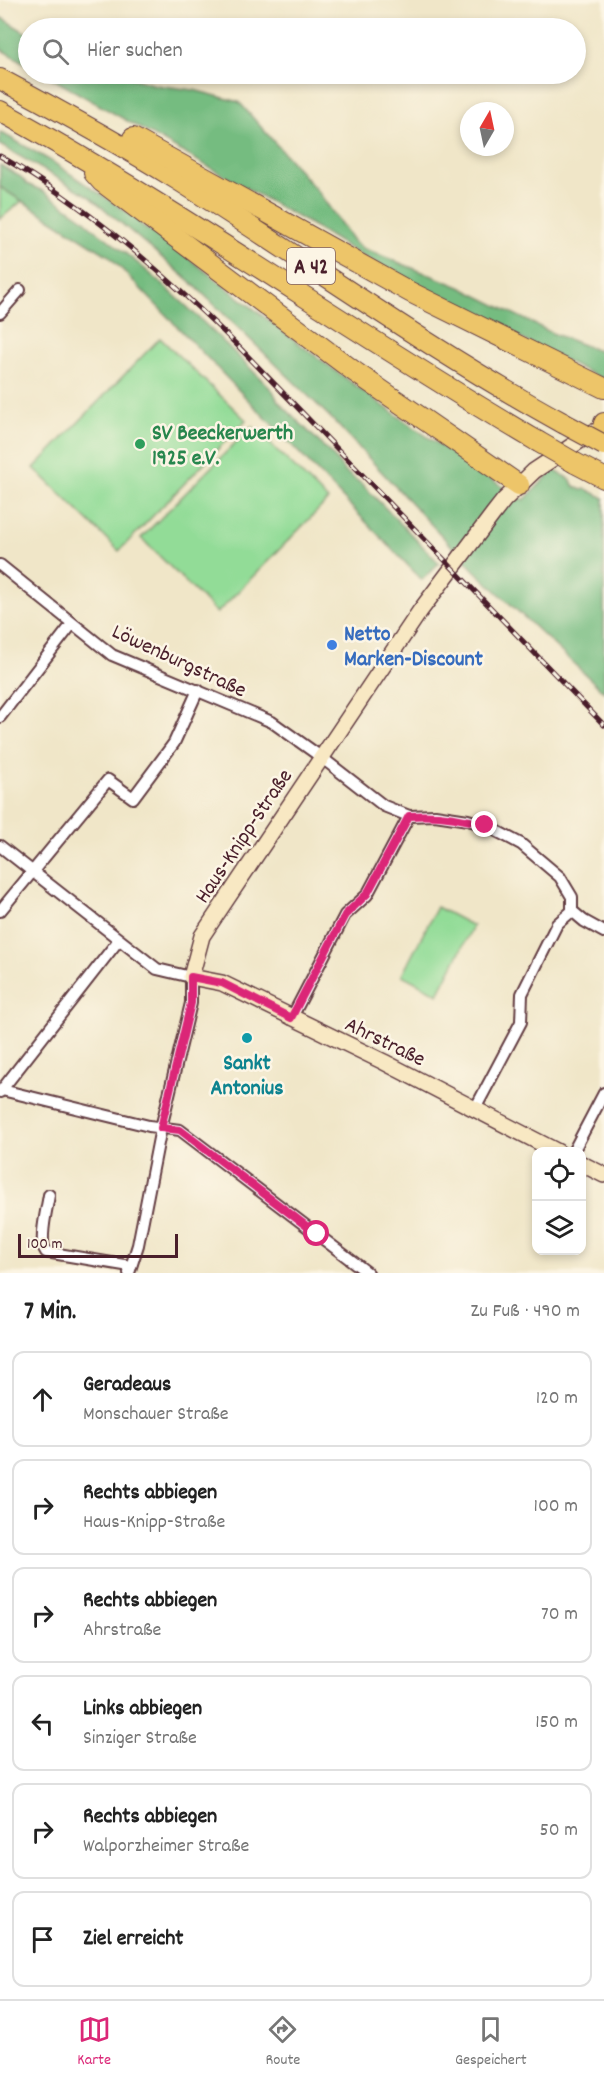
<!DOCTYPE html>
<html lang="de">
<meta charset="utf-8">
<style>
body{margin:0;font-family:Dekko,sans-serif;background:#f2f2f2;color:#222}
.controls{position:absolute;right:18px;bottom:18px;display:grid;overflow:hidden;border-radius:12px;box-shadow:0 3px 9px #0003}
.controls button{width:54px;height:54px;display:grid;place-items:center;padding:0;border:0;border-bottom:2px solid #e0e0e0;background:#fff;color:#222;font:30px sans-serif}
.compass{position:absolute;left:460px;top:102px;width:54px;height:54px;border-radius:50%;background:#fff;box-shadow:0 3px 9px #0003;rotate:9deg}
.scale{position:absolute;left:18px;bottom:15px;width:160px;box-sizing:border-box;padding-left:6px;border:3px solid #4a1f2b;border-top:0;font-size:16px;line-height:21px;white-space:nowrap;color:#4a1f2b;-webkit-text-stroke:4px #fcf5e5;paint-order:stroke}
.stop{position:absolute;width:18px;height:18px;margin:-14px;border:4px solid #db2777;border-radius:50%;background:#fff}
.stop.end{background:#db2777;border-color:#fff;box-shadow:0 2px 6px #0008}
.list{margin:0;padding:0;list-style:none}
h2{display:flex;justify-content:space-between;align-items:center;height:78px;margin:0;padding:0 24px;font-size:26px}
h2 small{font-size:20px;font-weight:400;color:#767676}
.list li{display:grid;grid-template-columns:39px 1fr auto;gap:18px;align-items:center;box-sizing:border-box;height:96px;margin:0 12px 12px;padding:0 12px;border:2px solid #e0e0e0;border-radius:12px}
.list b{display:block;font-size:22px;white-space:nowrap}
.list p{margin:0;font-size:20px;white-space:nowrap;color:#767676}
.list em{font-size:20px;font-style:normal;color:#767676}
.icon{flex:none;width:33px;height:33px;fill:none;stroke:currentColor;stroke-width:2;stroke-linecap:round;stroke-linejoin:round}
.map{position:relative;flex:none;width:604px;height:1273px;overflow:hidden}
.search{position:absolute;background:#fff;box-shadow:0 3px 9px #0003;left:18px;right:18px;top:18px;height:66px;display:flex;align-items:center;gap:15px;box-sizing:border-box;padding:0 21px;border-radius:33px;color:#767676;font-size:22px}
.sheet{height:726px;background:#fff}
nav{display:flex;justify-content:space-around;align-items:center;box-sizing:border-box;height:84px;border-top:2px solid #e0e0e0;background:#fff;font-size:16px;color:#767676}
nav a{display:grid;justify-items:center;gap:3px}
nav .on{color:#db2777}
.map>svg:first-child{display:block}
.green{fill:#92dc97;stroke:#6e7e61;stroke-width:1.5}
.forest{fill:#75bc80;stroke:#606e56;stroke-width:1.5}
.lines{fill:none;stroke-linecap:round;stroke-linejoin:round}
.street-casing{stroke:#633d43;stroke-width:14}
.secondary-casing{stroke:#633d43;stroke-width:18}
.highway-casing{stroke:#633d43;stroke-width:22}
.street{stroke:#fff;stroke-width:10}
.secondary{stroke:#f8e8c3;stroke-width:15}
.highway{stroke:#edc569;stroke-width:20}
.rail-casing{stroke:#4a1f2b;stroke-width:5}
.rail{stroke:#fcf5e5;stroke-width:3;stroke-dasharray:9;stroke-linecap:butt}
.highway-bridge-casing{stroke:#633d43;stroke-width:22;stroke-linecap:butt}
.highway-bridge{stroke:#edc569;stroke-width:20}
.route{stroke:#db2777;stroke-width:8}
.leisure-dot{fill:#2e9e5b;stroke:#fcf5e5;stroke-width:2}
.shop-dot{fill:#3f7fe0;stroke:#fcf5e5;stroke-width:2}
.culture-dot{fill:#0f9aa8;stroke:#fcf5e5;stroke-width:2}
.labels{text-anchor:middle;stroke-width:5;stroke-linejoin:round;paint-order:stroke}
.shield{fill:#fcf5e5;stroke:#7f5f63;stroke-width:1.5}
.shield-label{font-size:21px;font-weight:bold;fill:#4a1f2b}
.leisure-label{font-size:22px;font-weight:bold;fill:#27864d;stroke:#fcf5e5;text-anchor:start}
.shop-label{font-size:22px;font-weight:bold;fill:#366cbe;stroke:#fcf5e5;text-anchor:start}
.street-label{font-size:22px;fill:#4a1f2b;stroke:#fcf5e5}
.culture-label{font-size:22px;font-weight:bold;fill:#0d838f;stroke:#fcf5e5}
</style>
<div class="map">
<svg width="604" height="1273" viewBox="0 0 604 1273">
<rect width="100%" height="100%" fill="#fcf5e5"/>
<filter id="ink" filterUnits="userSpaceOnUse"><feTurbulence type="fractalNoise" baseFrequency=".0167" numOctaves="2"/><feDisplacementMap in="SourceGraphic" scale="12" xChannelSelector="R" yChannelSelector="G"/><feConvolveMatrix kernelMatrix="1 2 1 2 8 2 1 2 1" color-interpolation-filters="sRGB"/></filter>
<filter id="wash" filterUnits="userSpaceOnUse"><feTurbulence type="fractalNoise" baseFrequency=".008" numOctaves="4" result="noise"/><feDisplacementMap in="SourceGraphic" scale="24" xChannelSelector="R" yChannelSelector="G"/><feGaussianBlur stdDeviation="1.35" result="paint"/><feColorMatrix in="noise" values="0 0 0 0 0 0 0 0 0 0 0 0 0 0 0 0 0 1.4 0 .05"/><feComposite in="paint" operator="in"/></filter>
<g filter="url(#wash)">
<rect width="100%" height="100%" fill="#f0e6c8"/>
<g class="green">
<polygon points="0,187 22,201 0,219"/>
<polygon points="160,338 246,420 119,551 34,468"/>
<polygon points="252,426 328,500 217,613 141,538"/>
<polygon points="437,907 473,926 438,994 402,975"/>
</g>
<g class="forest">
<polygon points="0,17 28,34 28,65 0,49"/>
<polygon points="44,74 118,74 156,85 194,90 239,102 319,193 354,242 362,248 460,287 552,333 604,353 604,380 448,302 360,255 308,223"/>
<path d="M0,132L51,161L136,218C141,225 146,231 154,231C274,325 394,420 524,500L554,470L571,480L573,485L581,490L586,489L604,498V692L475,571L330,417L193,284L89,196L0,145Z"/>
<path d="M0,165L21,177L27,184L43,191L85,220L90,226C157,274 215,333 273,391L278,401L335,458L344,471L363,485L439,563L422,580L109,256L0,187Z"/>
</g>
</g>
<g filter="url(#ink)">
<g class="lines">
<g class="street-casing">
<g id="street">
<polyline points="0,313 20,290"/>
<polyline points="0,565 112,655 272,722 321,757 384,806 409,816 435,815 468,820 485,825 521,844 560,877 572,897 572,911 584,921 604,932"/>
<polyline points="0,717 72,624"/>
<polyline points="0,846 157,969 191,977 191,1003 161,1128 138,1245 129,1273"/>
<polyline points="0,911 108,780 133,798 174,743 198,690"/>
<polyline points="291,1019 345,915 367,895 409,816"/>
<polyline points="2,1090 149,1126 180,1130 368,1273"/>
<polyline points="0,1092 118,941"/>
<polyline points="475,1109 521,1022 522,994 557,924 572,911"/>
<polyline points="573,1152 604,1093"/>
<path d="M49,1195C47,1209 38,1241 46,1252L130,1266"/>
</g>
</g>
<g class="secondary-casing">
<g id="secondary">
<polyline points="558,1152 384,1062 222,983 191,977 202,936 210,924 420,611 493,514 504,500 534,471 593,432"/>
<polyline points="582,1164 604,1175"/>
</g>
</g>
<g class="highway-casing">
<g id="highway">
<path d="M0,79C60,111 120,144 178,180C307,261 430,350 563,423"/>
<path d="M0,111C185,212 355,335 537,441"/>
<polyline points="133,138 410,292 604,388"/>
<polyline points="94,173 102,182 355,372 519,485"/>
<polyline points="603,428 604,423"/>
<polyline points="575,463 604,478"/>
</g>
</g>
<use href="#street" class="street"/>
<use href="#secondary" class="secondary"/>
<use href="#highway" class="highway"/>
<g class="rail-casing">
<path id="rail" d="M0,156C89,207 165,274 237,345L604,725"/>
</g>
<use href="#rail" class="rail"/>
<g class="highway-bridge-casing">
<g id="highway-bridge">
<polyline points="563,423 604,445"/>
<polyline points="537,441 575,463"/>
</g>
</g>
<use href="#highway-bridge" class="highway-bridge"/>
</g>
</g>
<g class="lines" filter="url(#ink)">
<path class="route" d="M317,1234L180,1130L161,1128L191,1003V977L222,983L291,1018L345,915L367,894L409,816C435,814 459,817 485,825"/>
</g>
<circle class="leisure-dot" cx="140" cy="444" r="6"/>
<circle class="shop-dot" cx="332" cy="645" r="6"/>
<circle class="culture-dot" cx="247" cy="1038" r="6"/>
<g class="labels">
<rect class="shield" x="287" y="248" width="48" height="36" rx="4.5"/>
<g class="shield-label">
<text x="311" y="273">A 42</text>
</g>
<g class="leisure-label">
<text x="152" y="439">SV Beeckerwerth<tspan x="152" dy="25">1925 e.V.</tspan></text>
</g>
<g class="shop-label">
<text x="344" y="640">Netto<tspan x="344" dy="25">Marken-Discount</tspan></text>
</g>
<g class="street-label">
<text transform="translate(180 659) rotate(25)" y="8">Löwenburgstraße</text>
<text transform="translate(242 835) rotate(-56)" y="8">Haus-Knipp-Straße</text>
<text transform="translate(386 1040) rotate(26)" y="8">Ahrstraße</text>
</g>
<g class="culture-label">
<text x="247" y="1069">Sankt<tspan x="247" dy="25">Antonius</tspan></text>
</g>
</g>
</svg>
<div class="controls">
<button><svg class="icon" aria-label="locate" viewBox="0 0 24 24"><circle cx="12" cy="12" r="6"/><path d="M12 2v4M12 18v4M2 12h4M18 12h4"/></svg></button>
<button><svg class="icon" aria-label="layers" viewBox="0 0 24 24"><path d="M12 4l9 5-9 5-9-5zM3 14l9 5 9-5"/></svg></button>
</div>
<svg class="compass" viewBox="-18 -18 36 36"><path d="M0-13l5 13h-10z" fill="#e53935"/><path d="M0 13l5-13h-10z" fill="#767676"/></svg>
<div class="scale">100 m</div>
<div class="stop" style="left:317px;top:1234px"></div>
<div class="stop end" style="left:485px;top:825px"></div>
<div class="search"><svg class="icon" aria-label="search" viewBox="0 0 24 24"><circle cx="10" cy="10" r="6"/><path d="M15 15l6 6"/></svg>Hier suchen</div>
</div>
<section class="sheet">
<h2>7 Min.<small>Zu Fuß · 490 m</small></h2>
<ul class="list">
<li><svg class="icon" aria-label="ahead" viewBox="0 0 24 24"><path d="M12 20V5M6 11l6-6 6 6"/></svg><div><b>Geradeaus</b><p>Monschauer Straße</p></div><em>120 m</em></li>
<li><svg class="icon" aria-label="right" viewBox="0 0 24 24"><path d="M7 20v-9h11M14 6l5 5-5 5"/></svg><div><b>Rechts abbiegen</b><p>Haus-Knipp-Straße</p></div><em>100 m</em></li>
<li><svg class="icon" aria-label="right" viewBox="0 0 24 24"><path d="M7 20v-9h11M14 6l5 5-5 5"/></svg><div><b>Rechts abbiegen</b><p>Ahrstraße</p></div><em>70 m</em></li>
<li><svg class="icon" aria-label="left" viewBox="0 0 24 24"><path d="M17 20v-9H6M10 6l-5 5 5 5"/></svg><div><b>Links abbiegen</b><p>Sinziger Straße</p></div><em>150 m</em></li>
<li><svg class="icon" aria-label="right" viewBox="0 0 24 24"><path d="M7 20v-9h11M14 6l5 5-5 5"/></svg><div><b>Rechts abbiegen</b><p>Walporzheimer Straße</p></div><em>50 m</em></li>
<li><svg class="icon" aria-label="arrive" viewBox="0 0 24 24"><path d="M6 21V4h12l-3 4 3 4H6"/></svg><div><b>Ziel erreicht</b></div></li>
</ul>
</section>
<nav>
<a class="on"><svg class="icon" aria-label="map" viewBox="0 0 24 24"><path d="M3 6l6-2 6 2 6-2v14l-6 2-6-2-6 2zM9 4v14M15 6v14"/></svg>Karte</a>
<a><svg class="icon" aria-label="directions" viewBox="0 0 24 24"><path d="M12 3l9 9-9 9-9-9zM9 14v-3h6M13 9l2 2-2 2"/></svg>Route</a>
<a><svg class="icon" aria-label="saved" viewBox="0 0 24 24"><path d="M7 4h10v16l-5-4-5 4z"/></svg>Gespeichert</a>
</nav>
